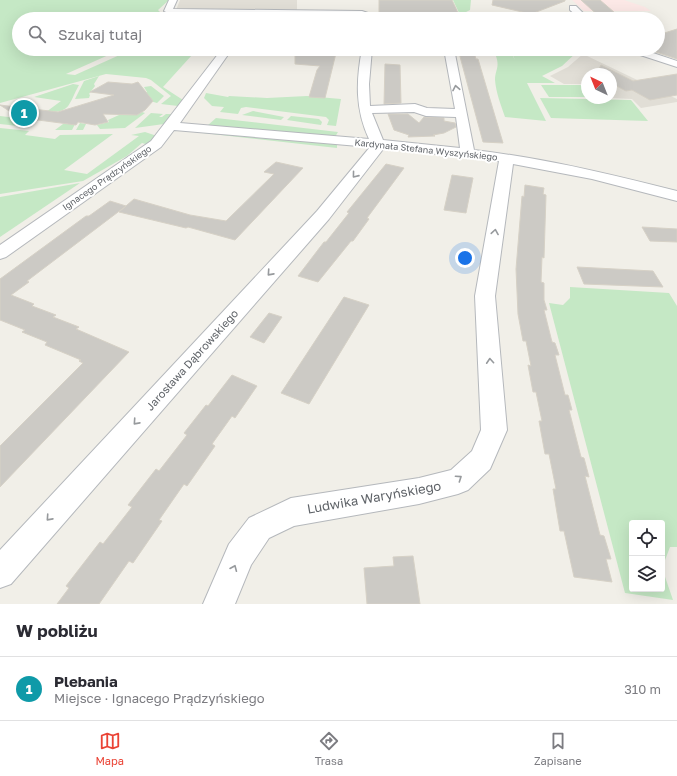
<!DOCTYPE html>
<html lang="pl">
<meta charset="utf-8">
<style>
body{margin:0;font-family:"Golos Text",sans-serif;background:#f7f7f7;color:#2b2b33}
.controls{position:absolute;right:12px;bottom:12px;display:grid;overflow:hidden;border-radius:4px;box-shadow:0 4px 16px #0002}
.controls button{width:36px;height:36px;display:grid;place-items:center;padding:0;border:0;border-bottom:1px solid #e1e1e2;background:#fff;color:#2b2b33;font:20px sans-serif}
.compass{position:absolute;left:581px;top:68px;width:36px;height:36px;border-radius:50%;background:#fff;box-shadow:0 4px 16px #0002;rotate:317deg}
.you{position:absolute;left:465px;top:258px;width:14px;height:14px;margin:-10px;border:3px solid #fff;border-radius:50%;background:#1a73e8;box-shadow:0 0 0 6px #1a73e833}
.badge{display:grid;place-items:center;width:26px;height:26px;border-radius:50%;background:#ea4335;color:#fff;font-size:13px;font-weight:700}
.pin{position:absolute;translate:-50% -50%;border:2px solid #fff;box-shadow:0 1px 4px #0006}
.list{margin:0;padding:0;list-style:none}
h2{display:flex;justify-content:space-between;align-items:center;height:52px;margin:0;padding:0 16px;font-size:17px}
h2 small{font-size:13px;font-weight:400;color:#7c7c81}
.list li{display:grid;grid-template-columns:26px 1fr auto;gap:12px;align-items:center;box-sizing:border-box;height:64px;padding:0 16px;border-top:1px solid #e1e1e2}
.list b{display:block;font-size:15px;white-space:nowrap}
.list p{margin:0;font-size:13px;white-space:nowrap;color:#7c7c81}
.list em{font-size:13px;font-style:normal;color:#7c7c81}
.icon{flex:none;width:22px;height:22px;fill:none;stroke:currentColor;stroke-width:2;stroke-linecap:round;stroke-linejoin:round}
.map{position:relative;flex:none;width:677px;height:604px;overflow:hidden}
.search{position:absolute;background:#fff;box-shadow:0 4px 16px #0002;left:12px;right:12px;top:12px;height:44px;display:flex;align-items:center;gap:10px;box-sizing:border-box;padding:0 14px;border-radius:22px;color:#7c7c81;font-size:15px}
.sheet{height:116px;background:#fff}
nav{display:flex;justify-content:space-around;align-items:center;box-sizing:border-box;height:56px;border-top:1px solid #e1e1e2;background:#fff;font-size:11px;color:#7c7c81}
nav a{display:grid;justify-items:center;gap:2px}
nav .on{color:#ea4335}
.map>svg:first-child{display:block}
.education{fill:#e1ded6}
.medical{fill:#fce8e6}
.green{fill:#c5e8c5;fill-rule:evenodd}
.building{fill:#cccac5;stroke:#d6d1c6}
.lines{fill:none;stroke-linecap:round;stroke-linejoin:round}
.minor-casing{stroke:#b5b8bc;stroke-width:2}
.minor{fill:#fff;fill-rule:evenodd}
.oneway{stroke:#979a9d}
.labels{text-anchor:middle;stroke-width:4;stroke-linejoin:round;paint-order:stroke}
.far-street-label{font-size:9px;fill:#5f6368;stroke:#fff}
.street-label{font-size:11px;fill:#5f6368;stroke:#fff}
.near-street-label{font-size:13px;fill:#5f6368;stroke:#fff}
</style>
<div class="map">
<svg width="677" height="604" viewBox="0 0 677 604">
<rect width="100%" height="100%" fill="#f1efe8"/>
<g class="education">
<polygon points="180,0 297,0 297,10 176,10"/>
<polygon points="583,54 677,99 677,102 641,108 632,99 610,98 611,74 587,74 587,84 564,84 550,76 568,67"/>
</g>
<polygon class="medical" points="572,0 624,0 645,7 651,11 584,11"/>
<g class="green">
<polygon points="0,0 169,0 158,10 161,13 204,12 200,19 19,19 19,49 122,49 66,74 75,75 133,49 217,49 213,54 192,55 163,87 183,100 178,106 161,104 171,96 151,80 146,78 106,74 0,103"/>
<polygon points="453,0 471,0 470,10 460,15"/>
<path d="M510,51L515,60L511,51L577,52L562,66L542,76L555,83H527L546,121L505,117C501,105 496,93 495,80C495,70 500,68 496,56Z"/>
<polygon points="99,76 94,84 95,86 89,94 90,95 89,98 75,99 84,81"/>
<path d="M73,84L79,85C68,105 71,113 46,112L61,101L34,97Z"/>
<polygon points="541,85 587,85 587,97 549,97"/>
<polygon points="151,86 164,96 157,103 140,98 142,93 147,92 144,87"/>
<polygon points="206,93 228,97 229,96 267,98 307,96 341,99 336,126 327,125 329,120 326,117 246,107 241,108 238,114 220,112 224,107 212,106 204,98"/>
<polygon points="540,98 631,100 648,121 551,118"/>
<polygon points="253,111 284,117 281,120 242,115"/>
<polygon points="142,112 145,113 125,128 100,129 97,125 109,122 108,120 119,115 137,115"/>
<polygon points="151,113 163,114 159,117 162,117 166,114 172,114 164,124 135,128"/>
<polygon points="0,116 33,120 18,126 0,124"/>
<polygon points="291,116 319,119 322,122 321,125 287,120"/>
<polygon points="216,118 338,132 335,137 207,126"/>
<polygon points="80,123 86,124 83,130 55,130 63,124 75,124 72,130 76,130"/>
<polygon points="0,128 29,131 25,135 55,139 60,135 113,134 64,170 87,174 139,136 131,135 145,132 157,136 149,145 142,143 127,156 83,181 0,194"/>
<polygon points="195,131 337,144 337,148 194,132"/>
<polygon points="80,183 0,237 0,197"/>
<path d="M570,287L669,293L677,306V547H670L662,568L673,600L625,593L549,303L563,305L570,298ZM632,523H662V589H632Z"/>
</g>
<g class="building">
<polygon points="379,0 452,0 459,15 379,14"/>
<polygon points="493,0 565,0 565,1 531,14 492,5"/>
<polygon points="581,0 600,0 622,19 602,19"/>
<polygon points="677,29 677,59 650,50 658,49 658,35"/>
<polygon points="295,49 337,49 325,98 309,97 317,70 320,66 295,64"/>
<polygon points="458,49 473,49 476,59 478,59 503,143 483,142"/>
<polygon points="385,64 400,65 401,103 384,104"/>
<polygon points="601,65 633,81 677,74 677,95 650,100 632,90 626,91 611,83 611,74 596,74"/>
<polygon points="108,82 132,84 138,82 153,101 145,110 137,115 103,114 108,122 95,125 78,122 76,125 38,120 29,124 0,105 58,112 114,95 90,92"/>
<polygon points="388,114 408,114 419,123 424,117 444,118 444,121 455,123 456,127 444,133 433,135 435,136 408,137 409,135 394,130"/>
<polygon points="276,162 303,168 235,240 188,227 186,228 119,212 134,199 190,215 226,221 274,174 264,172"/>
<polygon points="386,164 404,168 367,218 369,219 353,241 351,241 318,282 298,276 324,242 326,242 349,213 347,212"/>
<polygon points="452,175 473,178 466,213 444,210"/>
<polygon points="525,185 544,188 543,194 546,195 544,258 542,257 541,282 544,283 544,300 547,310 544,310 552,342 555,343 559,355 555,355 565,395 568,395 572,410 569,410 581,457 584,458 589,477 585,476 600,535 604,536 611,559 606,559 612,582 574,577 564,531 560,531 553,489 556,489 549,454 545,454 539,421 542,421 536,392 533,392 528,365 531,366 526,341 523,341 518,314 516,269 522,196 524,197"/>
<polygon points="110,201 126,206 27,281 29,282 11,295 34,304 32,306 56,315 53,317 79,327 76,329 129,352 0,487 0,446 83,363 79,361 81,360 45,345 47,342 22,332 25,330 0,320 0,279 86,216 89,216"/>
<polygon points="642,227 677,229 677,242 650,241"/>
<polygon points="577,267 653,271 663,287 584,284"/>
<polygon points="344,297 369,305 309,404 281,393"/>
<polygon points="269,313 282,317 264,343 250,337"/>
<polygon points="232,375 257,386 235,418 232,416 212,444 215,446 187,486 184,484 159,520 162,521 133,563 129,561 99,604 57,604 69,588 66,586 100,542 103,544 132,507 128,505 156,469 159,471 187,435 184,433 206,405 208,406"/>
<polygon points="413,556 420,604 367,604 364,568 394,566 393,557"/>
</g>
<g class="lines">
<g class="minor-casing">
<g id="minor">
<polygon points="169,0 177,0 173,9 362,11 374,15 406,16 410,19 168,13 164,11"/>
<polygon points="570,6 576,6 589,19 580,19 570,10"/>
<path d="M222,49H232L180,123L369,139C355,109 356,81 362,49H372L369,84L370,106L415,104L427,108L455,109L444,49H454L474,150C543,158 610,174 677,191V201L592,179L513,164L495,296L507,430L490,469L468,490L458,494L419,504L294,526L269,538L251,565L235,604H203L229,544L249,518L291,498L419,478L451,470L472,451L481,430L475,296L499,161L384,148L329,219L11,584L0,588V550L317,211L370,147L174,130L161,147L6,257L0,259V245L151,141ZM414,112L426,116L456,117L460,148L383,140L372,113Z"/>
<polygon points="626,49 641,49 677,61 677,67 628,51"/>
</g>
</g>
<use href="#minor" class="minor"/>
</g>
<defs><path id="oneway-chevron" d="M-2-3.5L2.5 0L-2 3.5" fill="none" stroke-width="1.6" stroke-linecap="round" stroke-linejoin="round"/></defs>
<g class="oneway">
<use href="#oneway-chevron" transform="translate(456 88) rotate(-101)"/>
<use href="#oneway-chevron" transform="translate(355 175) rotate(129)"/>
<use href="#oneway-chevron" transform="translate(495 232) rotate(-81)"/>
<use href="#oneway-chevron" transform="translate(270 273) rotate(132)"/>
<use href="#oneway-chevron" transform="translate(490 361) rotate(-94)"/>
<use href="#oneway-chevron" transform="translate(136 422) rotate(132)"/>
<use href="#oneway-chevron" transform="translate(459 478) rotate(-34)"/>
<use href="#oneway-chevron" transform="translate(49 518) rotate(132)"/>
<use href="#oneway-chevron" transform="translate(234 568) rotate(-67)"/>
</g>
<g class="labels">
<g class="far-street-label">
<text transform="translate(426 150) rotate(6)" y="3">Kardynała Stefana Wyszyńskiego</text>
<text transform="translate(107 178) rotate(-35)" y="3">Ignacego Prądzyńskiego</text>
</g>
<g class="street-label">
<text transform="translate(192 360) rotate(-48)" y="4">Jarosława Dąbrowskiego</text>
</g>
<g class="near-street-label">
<text transform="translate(374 497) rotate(-10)" y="5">Ludwika Waryńskiego</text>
</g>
</g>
</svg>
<div class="controls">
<button><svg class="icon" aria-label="locate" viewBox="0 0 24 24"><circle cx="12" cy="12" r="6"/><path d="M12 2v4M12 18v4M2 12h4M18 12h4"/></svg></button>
<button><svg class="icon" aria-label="layers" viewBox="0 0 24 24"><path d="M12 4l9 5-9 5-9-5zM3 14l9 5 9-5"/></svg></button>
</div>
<svg class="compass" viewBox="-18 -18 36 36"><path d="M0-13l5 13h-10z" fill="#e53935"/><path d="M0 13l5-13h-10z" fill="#7c7c81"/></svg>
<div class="you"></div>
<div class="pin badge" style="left:24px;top:113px;background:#0f9aa8">1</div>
<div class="search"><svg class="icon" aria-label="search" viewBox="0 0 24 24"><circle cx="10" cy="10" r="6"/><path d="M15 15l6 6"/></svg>Szukaj tutaj</div>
</div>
<section class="sheet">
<h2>W pobliżu<small></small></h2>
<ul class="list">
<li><span class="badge" style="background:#0f9aa8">1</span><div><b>Plebania</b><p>Miejsce · Ignacego Prądzyńskiego</p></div><em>310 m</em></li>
</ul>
</section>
<nav>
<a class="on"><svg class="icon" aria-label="map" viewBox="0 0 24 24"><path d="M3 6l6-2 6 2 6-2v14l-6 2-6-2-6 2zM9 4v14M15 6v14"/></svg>Mapa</a>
<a><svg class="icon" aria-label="directions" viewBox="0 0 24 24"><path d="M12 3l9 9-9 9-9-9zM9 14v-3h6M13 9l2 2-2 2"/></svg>Trasa</a>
<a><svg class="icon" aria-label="saved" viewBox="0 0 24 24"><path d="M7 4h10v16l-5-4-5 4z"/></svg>Zapisane</a>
</nav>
